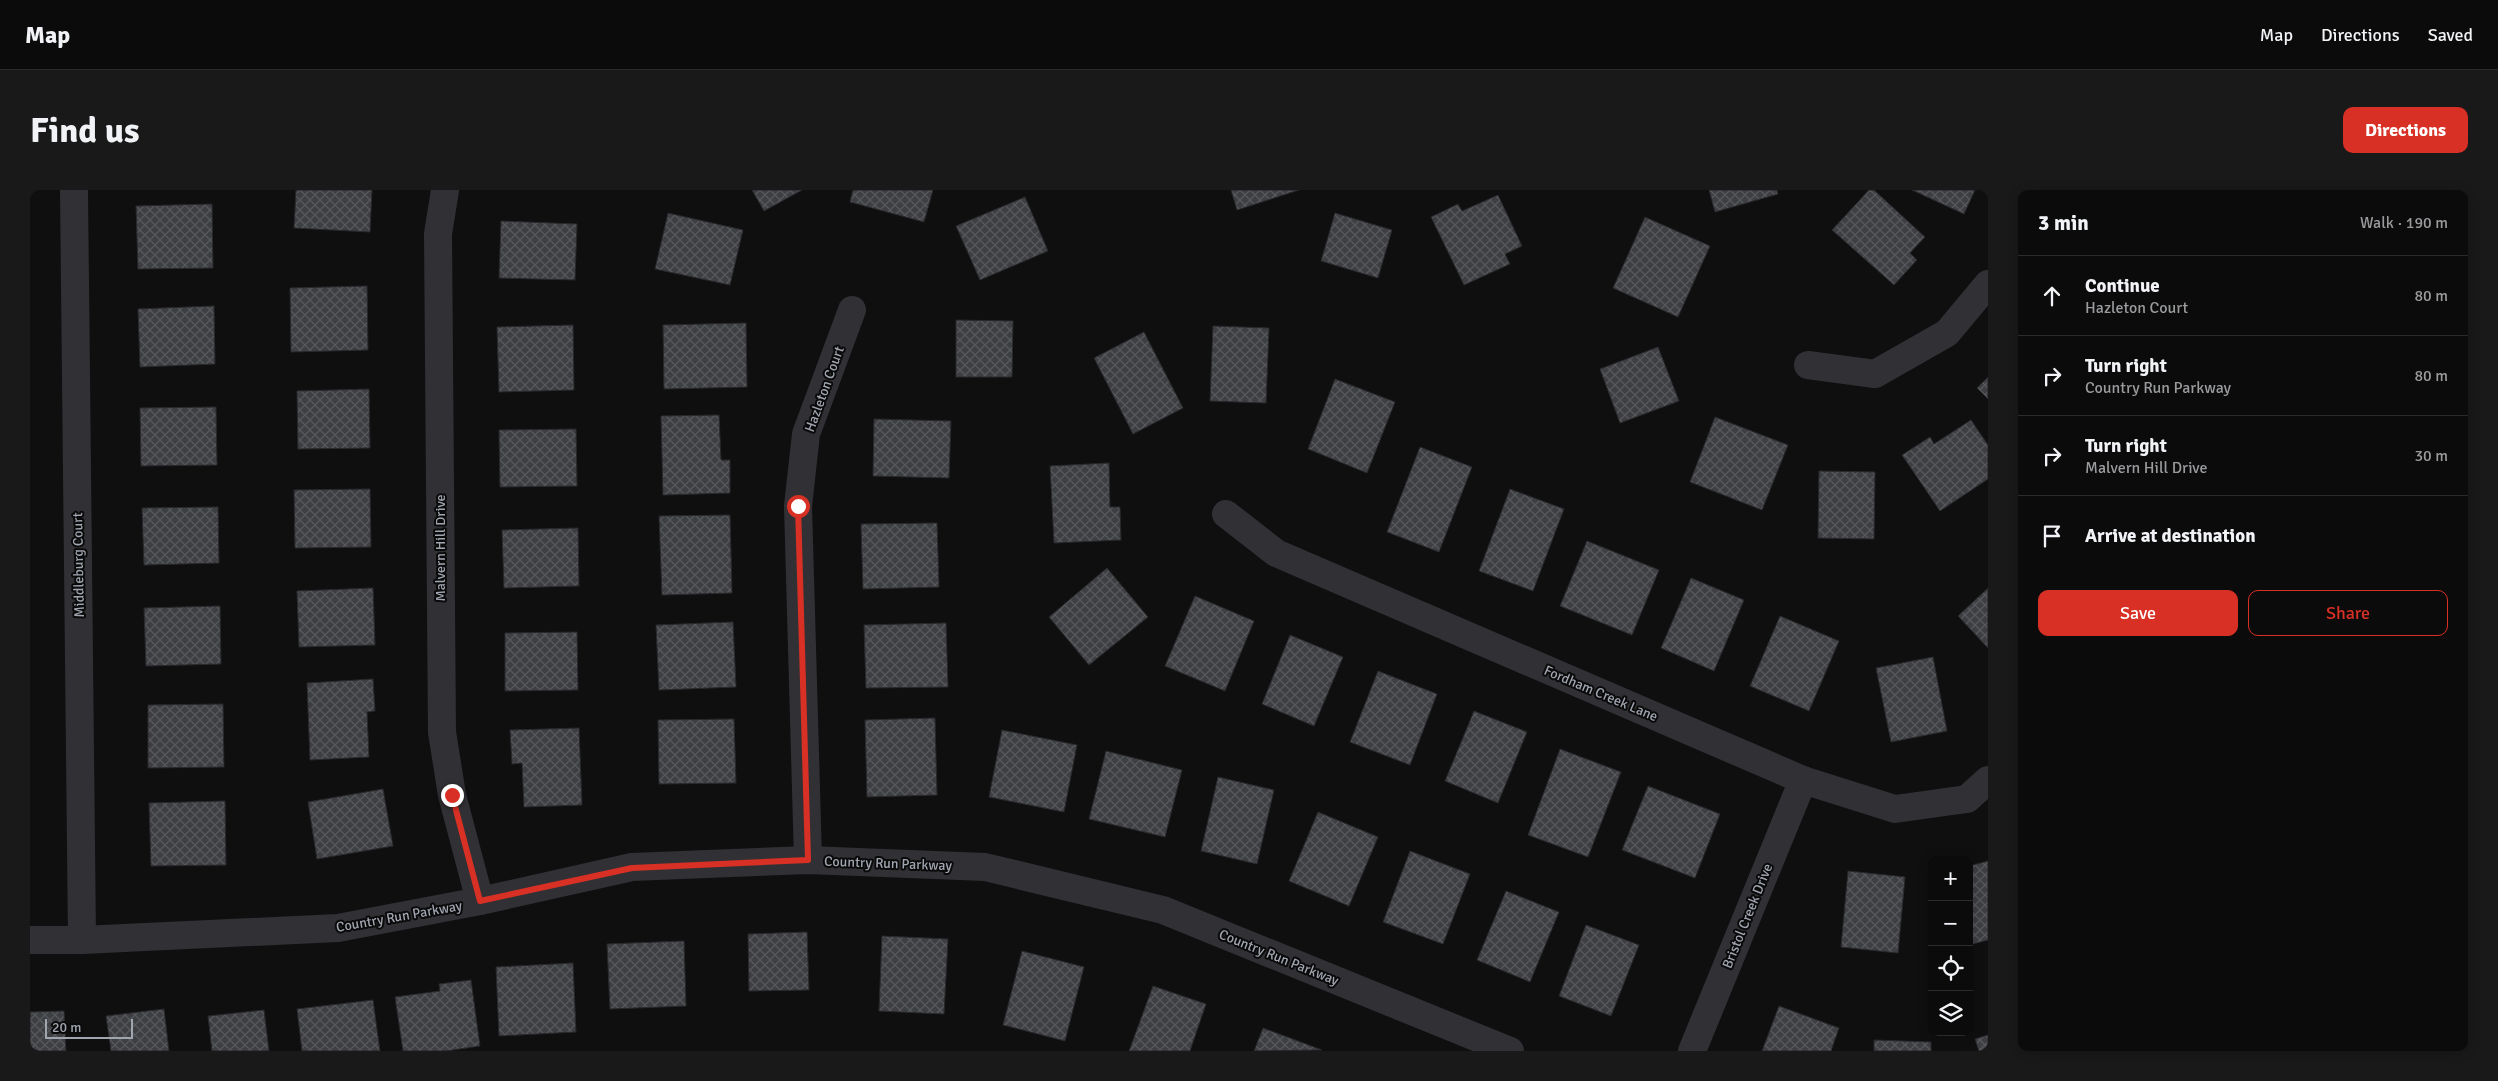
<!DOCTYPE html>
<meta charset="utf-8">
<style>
body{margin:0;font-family:Signika,sans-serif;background:#19191a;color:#f1f3f6}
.controls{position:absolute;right:15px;bottom:15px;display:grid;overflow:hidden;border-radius:10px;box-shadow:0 2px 12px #0003}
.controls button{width:45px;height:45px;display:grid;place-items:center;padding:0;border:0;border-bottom:1px solid #2b2b2d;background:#0b0b0c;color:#f1f3f6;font:25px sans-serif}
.scale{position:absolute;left:15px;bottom:12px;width:88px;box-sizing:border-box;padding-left:5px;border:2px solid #a1a5b0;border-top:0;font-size:14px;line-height:18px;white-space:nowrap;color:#a1a5b0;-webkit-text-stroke:4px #0a0a0b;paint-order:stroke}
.stop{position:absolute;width:15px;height:15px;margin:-11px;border:4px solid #d93025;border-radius:50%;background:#fff}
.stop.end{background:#d93025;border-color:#fff;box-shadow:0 1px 5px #0008}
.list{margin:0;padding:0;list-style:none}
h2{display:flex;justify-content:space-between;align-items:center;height:65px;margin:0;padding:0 20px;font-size:21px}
h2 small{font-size:16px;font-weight:400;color:#9a9b9d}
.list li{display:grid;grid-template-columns:32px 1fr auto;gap:15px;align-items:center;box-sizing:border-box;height:80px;padding:0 20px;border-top:1px solid #2b2b2d}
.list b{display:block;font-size:19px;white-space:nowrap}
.list p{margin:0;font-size:16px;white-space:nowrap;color:#9a9b9d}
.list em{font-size:16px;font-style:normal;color:#9a9b9d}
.actions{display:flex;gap:10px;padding:15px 20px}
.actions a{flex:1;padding:11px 0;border:1px solid #d93025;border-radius:10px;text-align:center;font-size:18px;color:#d93025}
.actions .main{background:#d93025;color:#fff}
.icon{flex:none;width:28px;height:28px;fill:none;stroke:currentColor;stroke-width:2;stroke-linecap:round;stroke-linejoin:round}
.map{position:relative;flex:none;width:1958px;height:861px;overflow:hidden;border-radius:10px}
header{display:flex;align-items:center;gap:30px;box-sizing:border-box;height:70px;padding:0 25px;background:#0b0b0c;border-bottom:1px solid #2b2b2d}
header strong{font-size:24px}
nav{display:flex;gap:28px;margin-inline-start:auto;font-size:18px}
.intro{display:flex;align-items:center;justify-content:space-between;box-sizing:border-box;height:120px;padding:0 30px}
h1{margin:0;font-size:35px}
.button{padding:12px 22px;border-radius:10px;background:#d93025;color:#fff;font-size:18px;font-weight:700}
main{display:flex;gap:30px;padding:0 30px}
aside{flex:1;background:#0b0b0c;border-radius:10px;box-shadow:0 2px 12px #0003}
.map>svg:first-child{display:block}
.building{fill:url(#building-cross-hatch);stroke:#29292c}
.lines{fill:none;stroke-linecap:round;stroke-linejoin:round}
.minor{stroke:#313135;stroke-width:28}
.route{stroke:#d93025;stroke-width:6}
.labels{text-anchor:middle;stroke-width:4;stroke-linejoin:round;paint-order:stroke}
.street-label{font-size:14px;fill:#a1a5b0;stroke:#0a0a0b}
</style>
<header>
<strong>Map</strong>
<nav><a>Map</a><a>Directions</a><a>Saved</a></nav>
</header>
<div class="intro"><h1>Find us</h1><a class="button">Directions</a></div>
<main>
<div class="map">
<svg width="1958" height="861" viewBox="0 0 1958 861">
<defs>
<pattern id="building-cross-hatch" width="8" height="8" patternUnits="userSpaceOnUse" patternTransform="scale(1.25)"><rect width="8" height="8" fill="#3e3f43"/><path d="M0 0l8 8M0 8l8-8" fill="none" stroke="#57585c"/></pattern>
</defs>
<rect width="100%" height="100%" fill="#0f0f10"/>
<g class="building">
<polygon points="266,0 342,0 340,42 264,38"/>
<polygon points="722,0 772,0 734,21"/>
<polygon points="823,0 903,0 894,32 820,12"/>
<polygon points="1201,0 1269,0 1207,20"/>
<polygon points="1679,0 1747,0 1748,4 1685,22"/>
<polygon points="1839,0 1844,0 1895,47 1880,63 1887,70 1864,95 1802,40"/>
<polygon points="1882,0 1945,0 1934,24"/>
<polygon points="1468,5 1492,56 1475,64 1480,74 1434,95 1401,27 1428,14 1432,21"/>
<polygon points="995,7 1018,61 950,90 926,36"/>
<polygon points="182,14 183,78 108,79 106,16"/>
<polygon points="638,23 713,40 700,95 625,79"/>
<polygon points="1305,23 1362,40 1348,88 1291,71"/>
<polygon points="1615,27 1680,56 1648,127 1583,98"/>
<polygon points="471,31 547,34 545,90 469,88"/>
<polygon points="337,96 338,160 261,162 260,98"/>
<polygon points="184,116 185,174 110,177 108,119"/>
<polygon points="926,130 983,131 982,187 926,187"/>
<polygon points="716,133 717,197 634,199 633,135"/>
<polygon points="543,135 544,200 469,202 467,137"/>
<polygon points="1183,136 1239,138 1236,213 1180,211"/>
<polygon points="1114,142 1153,218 1103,244 1064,168"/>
<polygon points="1628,157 1649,211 1590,233 1570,179"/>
<polygon points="1958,187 1958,209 1947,198"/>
<polygon points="1305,189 1365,212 1337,283 1278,259"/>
<polygon points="339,199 340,258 268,259 267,201"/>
<polygon points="186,217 187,275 111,276 110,218"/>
<polygon points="689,225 691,270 700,270 700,303 633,305 631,226"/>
<polygon points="1685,227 1758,255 1732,320 1660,292"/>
<polygon points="844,229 921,231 919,288 843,286"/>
<polygon points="1941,230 1958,255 1958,289 1910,321 1872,265 1900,247 1904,254"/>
<polygon points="546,239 547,296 470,297 469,240"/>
<polygon points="1390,257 1442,277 1409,362 1357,342"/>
<polygon points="1079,273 1080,317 1090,317 1091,350 1024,353 1020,276"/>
<polygon points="1789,281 1845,282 1844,349 1788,348"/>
<polygon points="340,299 341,357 265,358 264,300"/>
<polygon points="1480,299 1534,319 1503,401 1449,381"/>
<polygon points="188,317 189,373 114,375 112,318"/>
<polygon points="700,325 702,403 632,405 629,326"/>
<polygon points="907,333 909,397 833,399 831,334"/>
<polygon points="548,338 549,396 474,398 472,340"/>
<polygon points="1557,351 1629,380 1602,445 1530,416"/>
<polygon points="1077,378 1118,427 1059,475 1019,427"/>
<polygon points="1661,388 1714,410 1684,481 1631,458"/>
<polygon points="343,398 345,455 269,457 267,401"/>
<polygon points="1958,398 1958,458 1928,426"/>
<polygon points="1165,406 1224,431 1195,501 1135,476"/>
<polygon points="190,416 191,474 116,476 114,418"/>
<polygon points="1750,426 1809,451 1779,521 1720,496"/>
<polygon points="703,432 706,497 629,500 626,435"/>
<polygon points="916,433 918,497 836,498 834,435"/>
<polygon points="547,442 548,500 475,501 475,443"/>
<polygon points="1260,445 1313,467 1284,536 1232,514"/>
<polygon points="1903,467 1917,541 1861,552 1846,478"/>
<polygon points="1348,481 1407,504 1380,575 1320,552"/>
<polygon points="343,489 345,521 337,522 339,567 280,570 277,493"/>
<polygon points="193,514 194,577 118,578 118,515"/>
<polygon points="1444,521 1497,542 1468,613 1415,591"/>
<polygon points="905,528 907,605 837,607 835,530"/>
<polygon points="704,529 706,593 629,594 628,530"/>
<polygon points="549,538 552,615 494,617 492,573 482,574 480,540"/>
<polygon points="972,540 1047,555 1034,622 959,607"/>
<polygon points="1530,559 1591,582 1558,667 1498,645"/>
<polygon points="1076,561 1152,580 1135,647 1059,629"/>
<polygon points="1188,587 1244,600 1227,674 1171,661"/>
<polygon points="1618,596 1690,624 1665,688 1592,660"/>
<polygon points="353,599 363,656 287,669 278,612"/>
<polygon points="195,611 196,675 121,676 119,613"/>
<polygon points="1288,622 1348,647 1319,716 1259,691"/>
<polygon points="1380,661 1440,684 1413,754 1353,732"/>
<polygon points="1958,671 1958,750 1939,755 1939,676"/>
<polygon points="1818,681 1875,687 1868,763 1811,757"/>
<polygon points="1476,701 1529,722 1500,792 1447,770"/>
<polygon points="1556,735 1609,755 1581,826 1529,806"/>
<polygon points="777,742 779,800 719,801 718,744"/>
<polygon points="852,746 918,749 914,824 849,821"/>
<polygon points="654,751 656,816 580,819 577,754"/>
<polygon points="992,761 1054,777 1035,851 973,835"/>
<polygon points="543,773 546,842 469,846 466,777"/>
<polygon points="441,790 450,856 416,861 373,861 365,807 410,801 409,794"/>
<polygon points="1123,796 1176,814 1160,861 1099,861"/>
<polygon points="343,810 350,861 272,861 267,819"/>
<polygon points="1749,816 1809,838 1801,861 1732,861"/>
<polygon points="134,819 139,861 81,861 76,826"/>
<polygon points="234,820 239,861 182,861 178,826"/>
<polygon points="34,821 36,861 0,861 0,822"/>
<polygon points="1233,838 1292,860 1224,861"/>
<polygon points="1958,845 1958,861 1949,861 1945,849"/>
<polygon points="1844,850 1901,852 1901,861 1844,861"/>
</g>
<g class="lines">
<g class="minor">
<polyline points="44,0 52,750"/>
<polyline points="415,0 408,44 412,542 422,605 450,711"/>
<polyline points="1778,175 1845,184 1917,143 1958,94"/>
<polyline points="1196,324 1246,363 1773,590 1865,619 1937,609 1958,590"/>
<polyline points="778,670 768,316 776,244 822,120"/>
<polyline points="0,750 52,750 308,738 450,711 602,677 778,670 955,677 1133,720 1480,861"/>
<polyline points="1662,861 1773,590"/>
</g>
</g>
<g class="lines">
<polyline class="route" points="422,605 450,711 602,678 778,670 768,316"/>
</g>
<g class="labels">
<g class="street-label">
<text transform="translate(794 199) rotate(-70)" y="5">Hazleton Court</text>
<text transform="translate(410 358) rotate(-90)" y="5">Malvern Hill Drive</text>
<text transform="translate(48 375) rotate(-91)" y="5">Middleburg Court</text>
<text transform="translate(1571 503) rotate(23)" y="5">Fordham Creek Lane</text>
<text transform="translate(858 673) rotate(2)" y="5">Country Run Parkway</text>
<text transform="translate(369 726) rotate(-10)" y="5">Country Run Parkway</text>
<text transform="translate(1717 726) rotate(-68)" y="5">Bristol Creek Drive</text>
<text transform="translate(1249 767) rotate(22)" y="5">Country Run Parkway</text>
</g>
</g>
</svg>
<div class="controls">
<button>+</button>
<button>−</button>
<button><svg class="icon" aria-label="locate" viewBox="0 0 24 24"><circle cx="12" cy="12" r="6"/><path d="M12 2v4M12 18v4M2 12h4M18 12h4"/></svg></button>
<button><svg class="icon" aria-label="layers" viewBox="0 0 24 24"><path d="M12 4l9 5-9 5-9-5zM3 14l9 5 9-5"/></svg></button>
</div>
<div class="scale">20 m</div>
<div class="stop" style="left:768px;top:316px"></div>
<div class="stop end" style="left:422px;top:605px"></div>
</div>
<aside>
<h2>3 min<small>Walk · 190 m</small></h2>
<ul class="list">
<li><svg class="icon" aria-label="ahead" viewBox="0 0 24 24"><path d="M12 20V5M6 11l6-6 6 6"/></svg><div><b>Continue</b><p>Hazleton Court</p></div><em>80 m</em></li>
<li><svg class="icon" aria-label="right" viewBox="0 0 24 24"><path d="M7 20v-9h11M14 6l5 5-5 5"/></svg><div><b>Turn right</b><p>Country Run Parkway</p></div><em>80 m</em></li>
<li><svg class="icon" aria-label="right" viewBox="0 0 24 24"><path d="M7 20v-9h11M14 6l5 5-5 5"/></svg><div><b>Turn right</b><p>Malvern Hill Drive</p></div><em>30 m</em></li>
<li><svg class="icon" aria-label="arrive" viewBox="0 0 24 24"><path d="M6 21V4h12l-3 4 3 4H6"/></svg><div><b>Arrive at destination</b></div></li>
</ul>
<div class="actions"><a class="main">Save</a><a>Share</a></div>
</aside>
</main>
